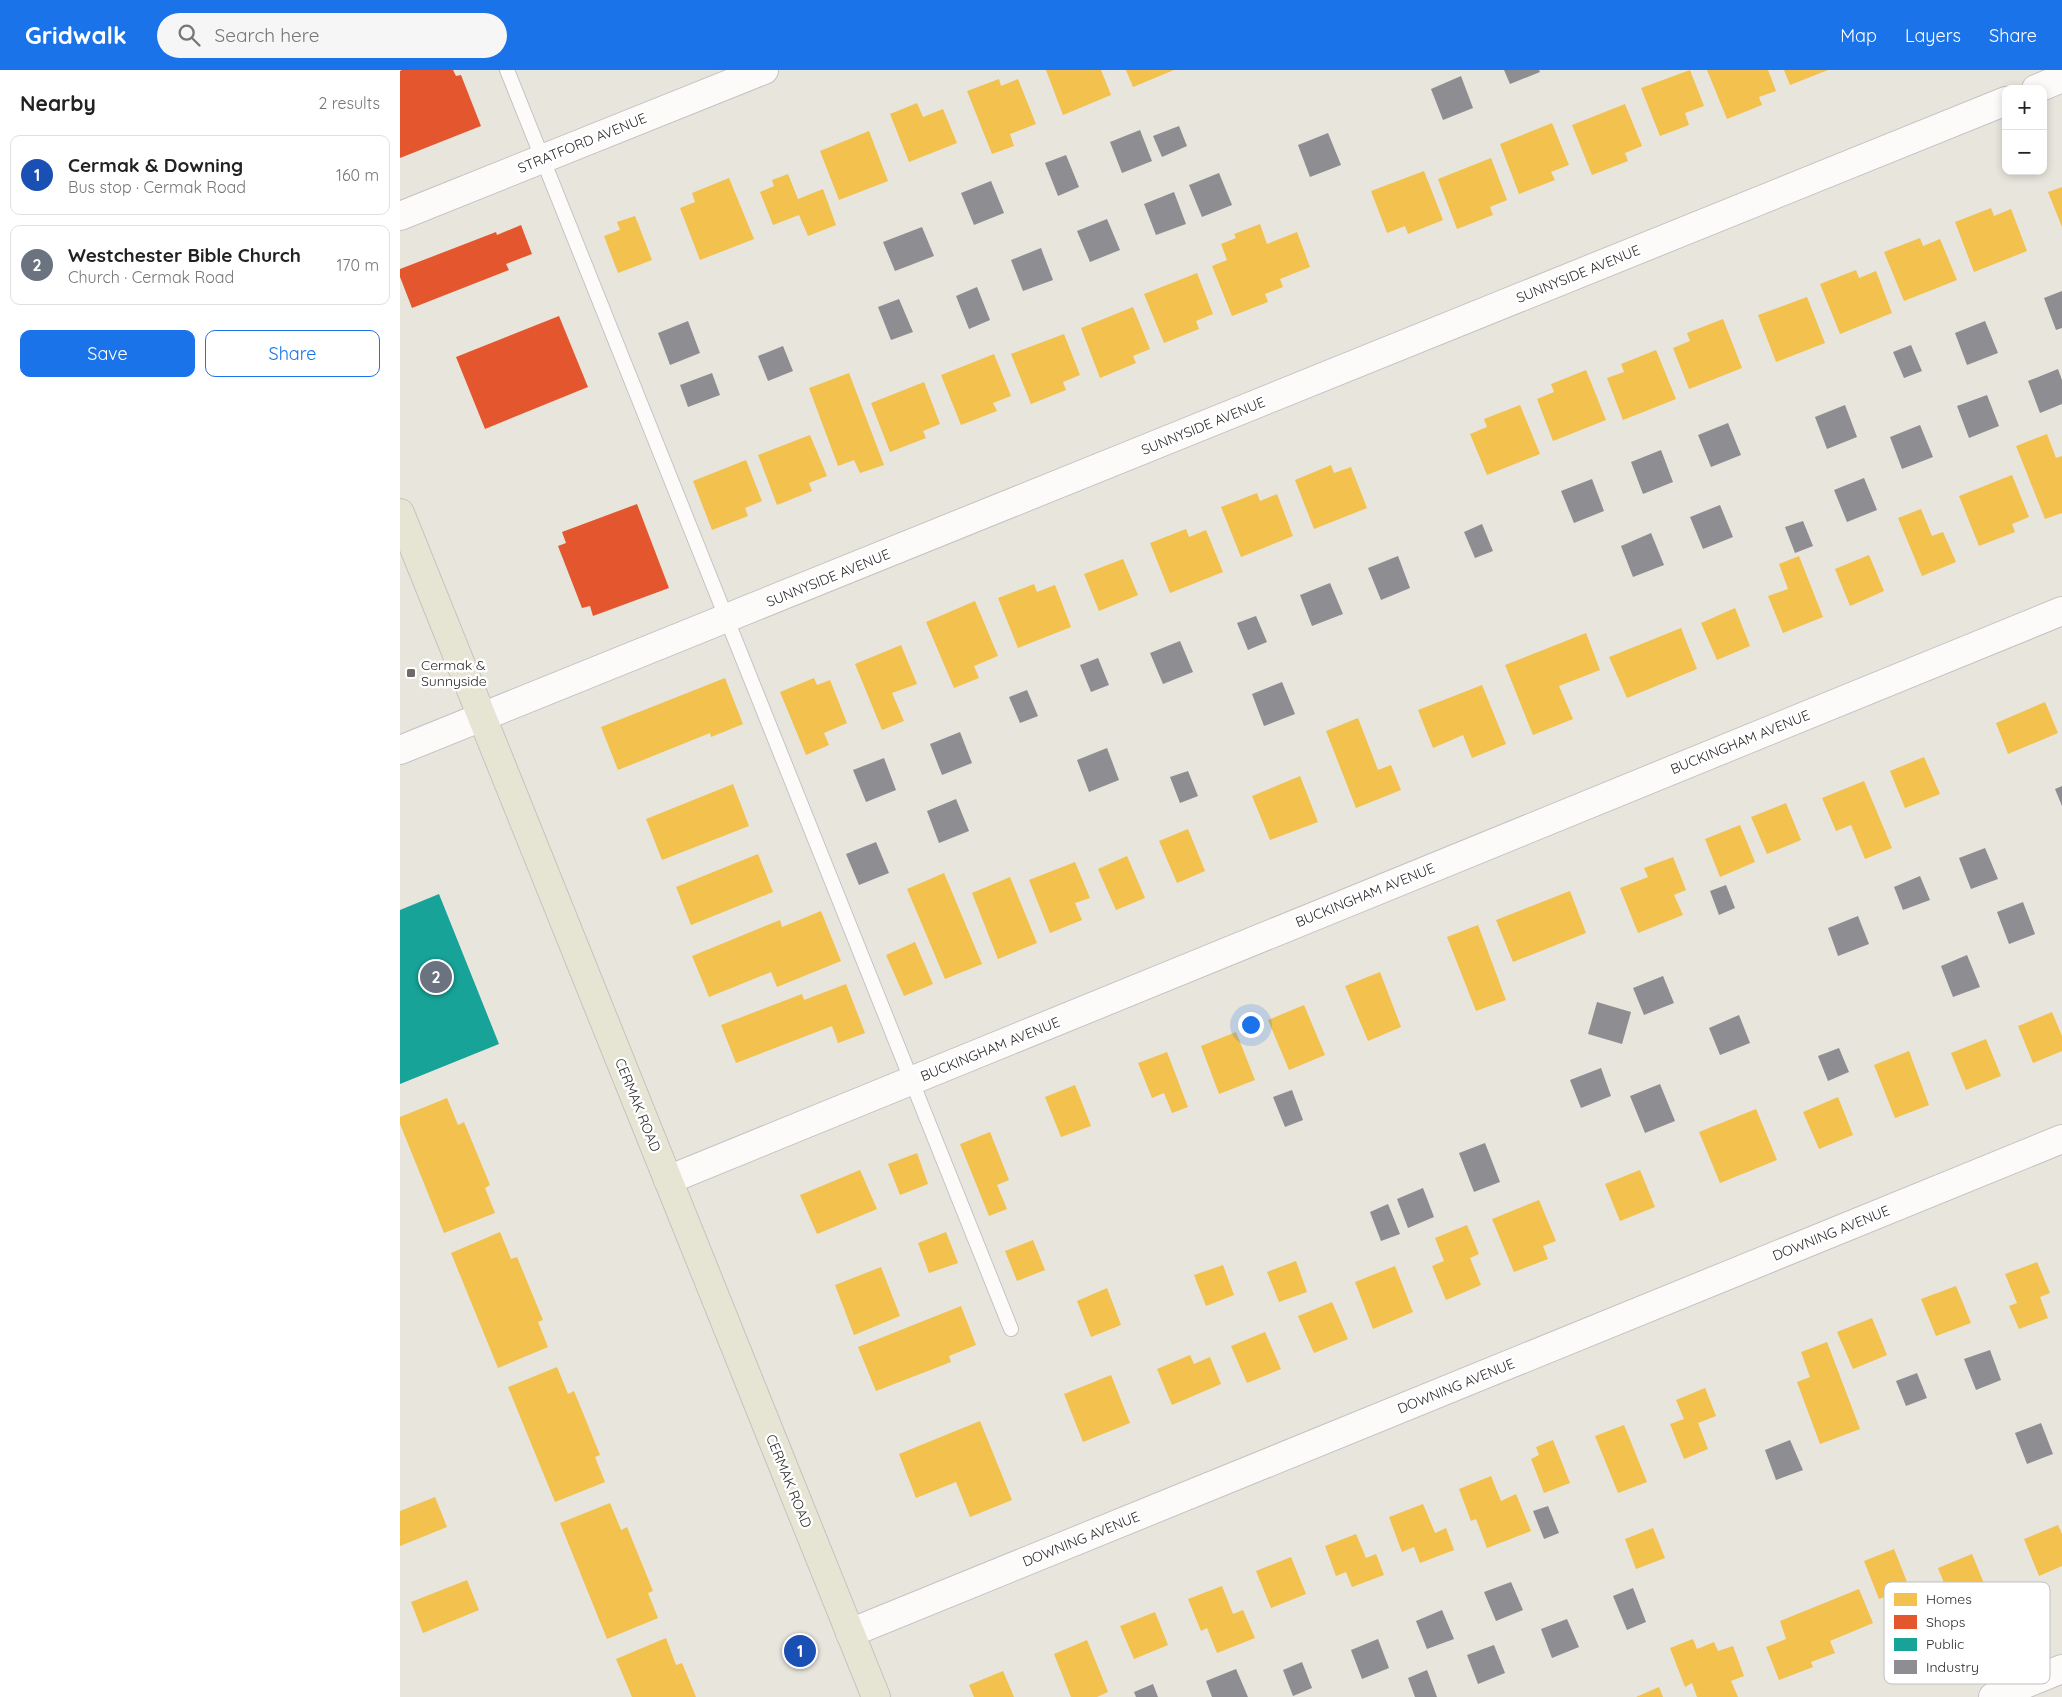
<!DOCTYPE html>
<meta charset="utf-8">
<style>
body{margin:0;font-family:Quicksand,sans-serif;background:#f6f6f6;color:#222}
.controls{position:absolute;right:15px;top:15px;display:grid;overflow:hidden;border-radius:10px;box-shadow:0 2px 8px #0003}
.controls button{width:45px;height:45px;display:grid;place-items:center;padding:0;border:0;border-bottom:1px solid #e0e0e0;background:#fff;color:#222;font:25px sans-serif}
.you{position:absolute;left:850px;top:954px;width:18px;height:18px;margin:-12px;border:4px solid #fff;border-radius:50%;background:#1a73e8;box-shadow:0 0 0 8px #1a73e833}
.badge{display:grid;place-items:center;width:32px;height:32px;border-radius:50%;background:#1a73e8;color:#fff;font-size:16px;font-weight:700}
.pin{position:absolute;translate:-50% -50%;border:2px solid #fff;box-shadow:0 1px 5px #0006}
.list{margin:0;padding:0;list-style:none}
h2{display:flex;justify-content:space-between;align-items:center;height:65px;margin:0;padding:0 20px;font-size:21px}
h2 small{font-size:16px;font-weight:400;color:#767676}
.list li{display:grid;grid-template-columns:32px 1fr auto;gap:15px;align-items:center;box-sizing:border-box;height:80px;margin:0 10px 10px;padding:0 10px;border:1px solid #e0e0e0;border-radius:10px}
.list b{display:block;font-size:19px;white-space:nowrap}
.list p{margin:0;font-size:16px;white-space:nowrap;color:#767676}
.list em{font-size:16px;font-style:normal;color:#767676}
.actions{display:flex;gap:10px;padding:15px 20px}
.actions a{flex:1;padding:11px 0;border:1px solid #1a73e8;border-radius:10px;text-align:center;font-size:18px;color:#1a73e8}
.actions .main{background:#1a73e8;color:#fff}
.icon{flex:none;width:28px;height:28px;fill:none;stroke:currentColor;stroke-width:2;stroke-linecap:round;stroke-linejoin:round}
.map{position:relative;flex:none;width:1662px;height:1627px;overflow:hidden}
header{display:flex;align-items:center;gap:30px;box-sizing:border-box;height:70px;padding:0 25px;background:#1a73e8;color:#fff}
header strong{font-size:24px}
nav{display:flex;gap:28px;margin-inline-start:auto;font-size:18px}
.search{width:350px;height:45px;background:#f6f6f6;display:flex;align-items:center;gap:12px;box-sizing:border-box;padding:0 18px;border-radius:28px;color:#767676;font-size:19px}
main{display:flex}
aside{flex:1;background:#fff}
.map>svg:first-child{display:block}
.homes{fill:#f2c14e}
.shops{fill:#e4572e}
.public{fill:#17a398}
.industry{fill:#8d8d92}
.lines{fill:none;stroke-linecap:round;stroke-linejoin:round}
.service-casing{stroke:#c5c4c3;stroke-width:16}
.minor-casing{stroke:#c5c4c3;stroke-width:30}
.primary-casing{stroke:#c4c3c0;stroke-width:30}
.service{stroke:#fcfbfa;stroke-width:14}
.minor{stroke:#fcfbfa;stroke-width:28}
.primary{stroke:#e6e4d2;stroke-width:28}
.poi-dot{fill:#6c6b68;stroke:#fff;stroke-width:2}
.labels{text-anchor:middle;stroke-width:5;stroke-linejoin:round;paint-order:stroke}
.street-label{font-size:14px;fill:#292929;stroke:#fff}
.poi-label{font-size:14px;fill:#292929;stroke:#fff;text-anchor:start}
.key{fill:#fff;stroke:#bfbfbf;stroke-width:1}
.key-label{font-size:14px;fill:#292929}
</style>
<header>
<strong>Gridwalk</strong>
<div class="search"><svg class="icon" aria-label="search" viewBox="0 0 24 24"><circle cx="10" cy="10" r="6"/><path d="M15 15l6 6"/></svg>Search here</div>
<nav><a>Map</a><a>Layers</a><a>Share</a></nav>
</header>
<main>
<aside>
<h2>Nearby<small>2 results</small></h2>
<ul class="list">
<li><span class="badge" style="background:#1a4fb4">1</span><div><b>Cermak &amp; Downing</b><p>Bus stop · Cermak Road</p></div><em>160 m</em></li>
<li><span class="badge" style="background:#6b7280">2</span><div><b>Westchester Bible Church</b><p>Church · Cermak Road</p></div><em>170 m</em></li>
</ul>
<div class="actions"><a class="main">Save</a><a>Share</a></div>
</aside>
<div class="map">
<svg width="1662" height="1627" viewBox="0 0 1662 1627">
<rect width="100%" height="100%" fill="#e8e5dd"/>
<g class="homes">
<polygon points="646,0 701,0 711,25 663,45"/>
<polygon points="726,0 774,0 733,17"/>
<polygon points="1290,0 1304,36 1285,43 1289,55 1260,66 1241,18"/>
<polygon points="1307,0 1368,0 1376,21 1359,27 1362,35 1327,49"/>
<polygon points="1384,0 1428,0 1390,15"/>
<polygon points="599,9 601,16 618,9 636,54 610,64 614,76 592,84 567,21"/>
<polygon points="517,33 523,47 543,39 557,73 509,92 490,44"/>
<polygon points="1225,34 1242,76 1225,83 1228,91 1192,105 1172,55"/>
<polygon points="1152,53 1169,95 1151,102 1155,110 1119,124 1100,74"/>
<polygon points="469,61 488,111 439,130 420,81"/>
<polygon points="1091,88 1107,130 1090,137 1093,145 1057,159 1038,109"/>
<polygon points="1024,101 1043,150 1008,164 1005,156 987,163 971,121"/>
<polygon points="388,104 398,129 423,119 436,155 408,166 399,145 373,155 360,122 374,116 372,110"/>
<polygon points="329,108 354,169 300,190 280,138 295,132 292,123"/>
<polygon points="1662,117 1662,157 1648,122"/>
<polygon points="1591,138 1594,146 1611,139 1627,181 1574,202 1555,152"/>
<polygon points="235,146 252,190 218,203 204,166 220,160 217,152"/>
<polygon points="860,154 867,174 897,162 910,197 880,209 883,217 865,224 868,232 832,246 812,196 827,190 821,174 836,168 834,164"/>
<polygon points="1520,168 1523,176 1540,169 1557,210 1504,231 1484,182"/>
<polygon points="1456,200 1459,208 1476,201 1492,243 1440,264 1420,214"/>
<polygon points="797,203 813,244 796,251 799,259 764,273 744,224"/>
<polygon points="1407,227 1425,273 1376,292 1358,245"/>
<polygon points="733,237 750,279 733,286 736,293 700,308 681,258"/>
<polygon points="1323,249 1342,298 1289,319 1273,278 1290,271 1287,263"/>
<polygon points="664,264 680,305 663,312 666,320 631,334 611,284"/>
<polygon points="1256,280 1276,329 1223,350 1207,308 1224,302 1221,294"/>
<polygon points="594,284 611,326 593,333 597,341 561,355 541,305"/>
<polygon points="1186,300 1206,350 1153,371 1137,329 1154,322 1151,314"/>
<polygon points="449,303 484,395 460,403 454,390 438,396 409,318"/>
<polygon points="524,312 540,354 523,361 526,368 490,382 471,333"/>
<polygon points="1120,335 1140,384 1087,405 1070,364 1087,357 1084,349"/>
<polygon points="1647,364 1656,388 1662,386 1662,443 1645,449 1616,376"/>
<polygon points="410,365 427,406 409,413 412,421 377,435 358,385"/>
<polygon points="346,390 362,431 345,438 348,446 312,460 293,411"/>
<polygon points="931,395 934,403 951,397 967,438 914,459 895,410"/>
<polygon points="1612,405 1629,447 1612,454 1615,462 1579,476 1559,426"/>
<polygon points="857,423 860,431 877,424 893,466 841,487 821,437"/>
<polygon points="1521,439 1532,466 1543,462 1556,492 1522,506 1498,448"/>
<polygon points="786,459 789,467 806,460 823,502 770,523 750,473"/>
<polygon points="1469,485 1484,521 1450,536 1435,499"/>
<polygon points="1399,486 1423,547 1383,563 1368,526 1388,519 1379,494"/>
<polygon points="723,489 738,525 699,541 684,504"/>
<polygon points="634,514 637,522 655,515 671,557 618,578 598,528"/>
<polygon points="575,531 598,586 574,596 579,608 554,618 526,552"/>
<polygon points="1335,538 1350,576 1317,590 1301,553"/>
<polygon points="1281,558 1297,599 1227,628 1209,587"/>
<polygon points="1186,563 1200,600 1159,616 1173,649 1133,665 1105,595"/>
<polygon points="501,575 517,614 492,623 504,651 482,660 455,594"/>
<polygon points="325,608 343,654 311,667 310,663 218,700 201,657"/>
<polygon points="414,608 417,615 430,610 447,653 424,663 429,675 406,685 380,622"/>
<polygon points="1082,615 1106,674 1072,688 1063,665 1033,678 1018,640"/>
<polygon points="1645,632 1658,663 1608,684 1596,653"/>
<polygon points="958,648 978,700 991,695 1001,720 956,738 926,661"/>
<polygon points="1524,687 1540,724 1505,738 1490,701"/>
<polygon points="900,706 918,752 870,770 852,726"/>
<polygon points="1464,711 1492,778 1465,789 1451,755 1436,761 1422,728"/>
<polygon points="333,714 349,756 262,790 246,749"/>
<polygon points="1386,733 1401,770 1367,784 1351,747"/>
<polygon points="1340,755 1355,792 1320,807 1305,769"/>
<polygon points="788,759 805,801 777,813 759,771"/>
<polygon points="358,784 373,822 291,855 276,817"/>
<polygon points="727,786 745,828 716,840 698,799"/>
<polygon points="1273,787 1286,820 1274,825 1283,845 1238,863 1220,818 1248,807 1244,798"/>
<polygon points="675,792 690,828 675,833 682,850 650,863 629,810"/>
<polygon points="544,803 582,894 545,909 507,819"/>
<polygon points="610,807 637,873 598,889 572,823"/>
<polygon points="1170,821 1186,863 1113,892 1096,850"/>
<polygon points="421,841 441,891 377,917 371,902 309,927 292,886 380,850 382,857"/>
<polygon points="1078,855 1106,930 1076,941 1047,867"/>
<polygon points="515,872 533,914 504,926 486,885"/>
<polygon points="980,902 1001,957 968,971 945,916"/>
<polygon points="446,914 465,963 438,973 432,956 336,993 321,955 402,924 404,930"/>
<polygon points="904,935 925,985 889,1000 868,950"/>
<polygon points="1652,942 1662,966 1662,981 1633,993 1618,956"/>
<polygon points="836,962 855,1010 819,1024 801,976"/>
<polygon points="1586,969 1601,1006 1566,1020 1551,983"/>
<polygon points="1509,981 1529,1035 1495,1048 1474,995"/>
<polygon points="767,982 788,1037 772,1043 764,1023 752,1028 738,993"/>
<polygon points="675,1015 691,1056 661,1067 645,1027"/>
<polygon points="1438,1027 1453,1065 1419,1079 1403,1042"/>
<polygon points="47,1028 58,1055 64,1052 90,1115 85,1118 95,1143 44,1163 0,1054 0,1047"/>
<polygon points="1356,1039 1377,1090 1320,1113 1299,1062"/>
<polygon points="590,1062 609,1110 597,1115 607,1139 589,1146 560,1074"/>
<polygon points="517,1083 528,1114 500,1125 488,1094"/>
<polygon points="460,1100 477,1139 417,1164 400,1125"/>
<polygon points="1240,1100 1255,1137 1220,1151 1205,1114"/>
<polygon points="1139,1130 1156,1171 1143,1176 1148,1189 1114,1202 1092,1149"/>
<polygon points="1067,1155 1079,1184 1070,1188 1081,1215 1046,1230 1032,1196 1044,1191 1035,1168"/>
<polygon points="100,1162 111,1189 117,1187 143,1250 138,1252 148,1277 98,1298 51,1183"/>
<polygon points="546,1162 558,1193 529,1203 518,1173"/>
<polygon points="633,1170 645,1200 617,1211 605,1181"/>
<polygon points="896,1191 907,1222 879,1232 867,1202"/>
<polygon points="1637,1192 1650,1223 1640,1227 1648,1248 1619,1259 1609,1236 1617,1233 1605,1204"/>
<polygon points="823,1195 834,1225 806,1236 794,1205"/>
<polygon points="995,1196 1013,1242 973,1259 955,1212"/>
<polygon points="481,1197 500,1246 454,1265 435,1215"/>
<polygon points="1556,1216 1571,1253 1536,1266 1521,1229"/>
<polygon points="707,1218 721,1255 691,1267 677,1231"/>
<polygon points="932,1232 948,1269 914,1283 898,1246"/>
<polygon points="561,1236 576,1275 549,1286 551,1292 476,1321 458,1277"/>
<polygon points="1472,1248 1487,1285 1453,1299 1437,1262"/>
<polygon points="865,1262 881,1299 847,1313 831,1276"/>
<polygon points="1427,1272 1460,1359 1420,1374 1397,1312 1410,1307 1401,1282"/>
<polygon points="790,1285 794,1294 810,1287 821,1314 772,1335 757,1299"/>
<polygon points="157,1297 168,1324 174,1321 200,1385 195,1387 205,1412 155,1432 108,1317"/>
<polygon points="711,1305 730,1353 683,1372 664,1324"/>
<polygon points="1305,1318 1316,1346 1298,1353 1308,1379 1284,1389 1270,1354 1284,1349 1276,1330"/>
<polygon points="580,1351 612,1430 570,1447 556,1412 516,1428 499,1384"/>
<polygon points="1224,1355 1247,1412 1218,1423 1195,1366"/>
<polygon points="1153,1370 1170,1413 1144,1423 1131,1389 1139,1385 1136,1377"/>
<polygon points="1091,1406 1101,1431 1116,1424 1131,1461 1087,1478 1076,1449 1071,1451 1059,1419"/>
<polygon points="35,1427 47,1457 0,1476 0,1441"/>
<polygon points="210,1433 221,1460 227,1457 253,1521 248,1523 258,1548 207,1569 160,1453"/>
<polygon points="1023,1434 1035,1463 1046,1458 1054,1480 1020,1493 1014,1477 1002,1482 989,1447"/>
<polygon points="1658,1455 1662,1464 1662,1496 1639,1506 1624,1469"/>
<polygon points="1253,1458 1265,1488 1236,1499 1225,1469"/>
<polygon points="956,1464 966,1488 976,1484 984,1505 952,1517 946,1502 936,1506 925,1476"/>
<polygon points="1494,1479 1509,1517 1479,1529 1464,1491"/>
<polygon points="1572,1484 1587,1521 1553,1535 1538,1498"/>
<polygon points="891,1487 906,1524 871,1538 856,1501"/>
<polygon points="67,1510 79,1540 23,1563 11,1532"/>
<polygon points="822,1516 833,1544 843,1540 855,1568 817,1583 807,1558 801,1561 788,1529"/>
<polygon points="1459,1519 1473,1553 1430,1571 1435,1583 1411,1592 1413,1597 1379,1610 1366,1577 1386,1569 1380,1551"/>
<polygon points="755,1542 768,1575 734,1589 720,1556"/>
<polygon points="266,1568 276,1595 282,1593 296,1627 232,1627 216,1589"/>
<polygon points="1293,1569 1297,1579 1314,1572 1318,1581 1333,1576 1344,1606 1331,1611 1338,1627 1297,1627 1292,1613 1285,1617 1270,1578"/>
<polygon points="687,1570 708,1622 697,1627 671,1627 654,1584"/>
<polygon points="603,1601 614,1627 574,1627 569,1615"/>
<polygon points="1259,1617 1263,1627 1236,1627"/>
</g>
<g class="shops">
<polygon points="2,0 53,0 56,6 61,5 81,56 0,88 0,1"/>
<polygon points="121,155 132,184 106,194 109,200 12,238 0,207 0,199 96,162 97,165"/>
<polygon points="159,246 188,317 85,359 56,287"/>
<polygon points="237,434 269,518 193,546 190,536 182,538 158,476 166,473 162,462"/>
</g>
<polygon class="public" points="39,824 99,974 0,1014 0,840"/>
<g class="industry">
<polygon points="1104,0 1139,0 1140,2 1110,14"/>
<polygon points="1061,6 1073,38 1043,50 1031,19"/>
<polygon points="779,56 787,76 762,87 753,66"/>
<polygon points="740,60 752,91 722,103 710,72"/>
<polygon points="928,63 941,95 910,107 898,75"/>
<polygon points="666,85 679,117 658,126 645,93"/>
<polygon points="819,103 832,135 802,147 789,115"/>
<polygon points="591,111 604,143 574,155 561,123"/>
<polygon points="774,122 786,154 756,165 744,134"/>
<polygon points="707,149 720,180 690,192 677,161"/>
<polygon points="522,157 534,186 495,201 483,172"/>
<polygon points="641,178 653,210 623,221 611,190"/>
<polygon points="577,217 590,250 569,259 556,226"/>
<polygon points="1662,221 1662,258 1656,260 1644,228"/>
<polygon points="499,229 513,262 491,270 478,237"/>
<polygon points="288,251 300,283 270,295 258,263"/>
<polygon points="1585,251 1598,283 1567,295 1555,263"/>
<polygon points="1511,275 1522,301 1504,308 1493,282"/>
<polygon points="383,276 393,301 368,311 358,286"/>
<polygon points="1658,299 1662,310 1662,334 1640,343 1628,311"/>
<polygon points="312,303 320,325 288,337 280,315"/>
<polygon points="1587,325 1599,356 1569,368 1557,336"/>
<polygon points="1445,335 1457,367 1427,379 1415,347"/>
<polygon points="1328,353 1341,385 1311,397 1298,365"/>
<polygon points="1520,355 1533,387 1502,399 1490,367"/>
<polygon points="1261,380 1273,412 1243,424 1231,392"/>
<polygon points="1464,408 1477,440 1447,452 1434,420"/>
<polygon points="1192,409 1204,441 1174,453 1161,421"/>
<polygon points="1320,435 1333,467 1303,479 1290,447"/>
<polygon points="1403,451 1413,476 1395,483 1385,457"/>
<polygon points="1082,454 1093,481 1075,488 1064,462"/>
<polygon points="1251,463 1264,495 1233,507 1221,476"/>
<polygon points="998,486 1010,518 981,530 968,498"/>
<polygon points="930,513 943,544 912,556 900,525"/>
<polygon points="856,546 867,572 848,580 837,553"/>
<polygon points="780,571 793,602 763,614 750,583"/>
<polygon points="698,588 709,615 691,622 680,595"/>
<polygon points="882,612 895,644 864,656 852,624"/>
<polygon points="627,620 638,646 620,653 609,627"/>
<polygon points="560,662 572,693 542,705 530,674"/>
<polygon points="707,678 719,710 689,722 677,690"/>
<polygon points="484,688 496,720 466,732 453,700"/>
<polygon points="788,701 798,726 780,733 770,707"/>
<polygon points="1662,716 1662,736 1655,719"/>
<polygon points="556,729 569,761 539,773 527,741"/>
<polygon points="476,772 489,803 459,815 446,784"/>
<polygon points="1585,778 1598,809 1571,819 1559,788"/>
<polygon points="1520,806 1530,830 1503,840 1494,817"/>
<polygon points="1326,815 1335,838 1319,845 1310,821"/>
<polygon points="1623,832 1635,864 1609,874 1597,842"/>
<polygon points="1458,846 1469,874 1438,886 1428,858"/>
<polygon points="1567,885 1580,917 1553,927 1541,896"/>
<polygon points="1263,906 1274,933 1244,945 1233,918"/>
<polygon points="1197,932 1231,942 1222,974 1188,964"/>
<polygon points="1339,945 1350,973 1320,985 1309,958"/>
<polygon points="1439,978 1449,1002 1428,1011 1418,986"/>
<polygon points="1201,998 1211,1026 1181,1038 1170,1010"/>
<polygon points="1260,1014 1275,1051 1245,1063 1230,1026"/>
<polygon points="892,1020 903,1050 885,1057 873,1027"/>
<polygon points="1085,1073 1100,1112 1074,1122 1059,1083"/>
<polygon points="1023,1118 1034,1147 1008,1158 997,1129"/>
<polygon points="988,1134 1000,1164 981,1171 970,1142"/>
<polygon points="1590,1280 1601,1310 1576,1320 1564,1289"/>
<polygon points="1517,1303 1527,1328 1506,1336 1496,1311"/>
<polygon points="1641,1353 1653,1384 1627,1394 1615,1363"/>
<polygon points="1390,1370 1403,1400 1376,1410 1365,1380"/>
<polygon points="1148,1436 1159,1463 1144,1469 1133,1441"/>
<polygon points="1111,1512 1123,1540 1096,1551 1084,1522"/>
<polygon points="1233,1518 1246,1552 1227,1560 1213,1526"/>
<polygon points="1042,1540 1054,1569 1027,1579 1016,1551"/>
<polygon points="1167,1549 1179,1577 1152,1588 1141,1559"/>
<polygon points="978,1569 989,1598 962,1609 951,1580"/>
<polygon points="1094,1575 1105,1603 1078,1614 1067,1585"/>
<polygon points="902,1592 912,1618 893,1626 883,1600"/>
<polygon points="836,1599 848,1627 812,1627 806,1611"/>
<polygon points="1027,1600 1037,1627 1015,1627 1008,1608"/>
<polygon points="753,1614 758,1627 736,1627 734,1622"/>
</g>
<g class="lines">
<g class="service-casing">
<polyline id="service" points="107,0 611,1259"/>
</g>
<g class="minor-casing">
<g id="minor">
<polyline points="1636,19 1662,8"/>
<polyline points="0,146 364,0"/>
<polyline points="0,680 1606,31"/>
<polyline points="268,1110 1662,541"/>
<polyline points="450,1563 1662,1069"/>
<polyline points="1593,1627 1662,1599"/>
</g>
</g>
<g class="primary-casing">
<polyline id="primary" points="0,443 476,1627"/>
</g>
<use href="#service" class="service"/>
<use href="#minor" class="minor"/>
<use href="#primary" class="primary"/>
</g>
<rect class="poi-dot" x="6" y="598" width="10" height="10" rx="2.5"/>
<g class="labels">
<g class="street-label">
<text transform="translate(182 73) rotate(-22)" y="5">STRATFORD AVENUE</text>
<text transform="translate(1178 204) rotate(-22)" y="5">SUNNYSIDE AVENUE</text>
<text transform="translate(803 356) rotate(-22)" y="5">SUNNYSIDE AVENUE</text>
<text transform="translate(428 508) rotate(-22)" y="5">SUNNYSIDE AVENUE</text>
<text transform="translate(1340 672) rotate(-22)" y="5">BUCKINGHAM AVENUE</text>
<text transform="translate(965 825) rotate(-22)" y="5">BUCKINGHAM AVENUE</text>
<text transform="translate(590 979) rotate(-22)" y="5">BUCKINGHAM AVENUE</text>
<text transform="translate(238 1035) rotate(68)" y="5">CERMAK ROAD</text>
<text transform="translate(1431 1163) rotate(-22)" y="5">DOWNING AVENUE</text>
<text transform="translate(1056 1316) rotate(-22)" y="5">DOWNING AVENUE</text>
<text transform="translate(389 1411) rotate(68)" y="5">CERMAK ROAD</text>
<text transform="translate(681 1469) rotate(-22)" y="5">DOWNING AVENUE</text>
</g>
<g class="poi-label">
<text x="21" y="600">Cermak &amp;<tspan x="21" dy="16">Sunnyside</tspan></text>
</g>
</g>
<rect x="1484" y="1512" width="166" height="102" rx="8" class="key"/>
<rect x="1494" y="1523" width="23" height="13" fill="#f2c14e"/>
<rect x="1494" y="1545" width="23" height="14" fill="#e4572e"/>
<rect x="1494" y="1568" width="23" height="13" fill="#17a398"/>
<rect x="1494" y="1590" width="23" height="14" fill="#8d8d92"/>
<g class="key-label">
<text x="1526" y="1534">Homes</text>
<text x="1526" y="1557">Shops</text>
<text x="1526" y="1579">Public</text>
<text x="1526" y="1602">Industry</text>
</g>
</svg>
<div class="controls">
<button>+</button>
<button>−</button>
</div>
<div class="you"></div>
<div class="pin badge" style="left:400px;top:1581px;background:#1a4fb4">1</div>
<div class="pin badge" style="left:36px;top:907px;background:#6b7280">2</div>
</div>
</main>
